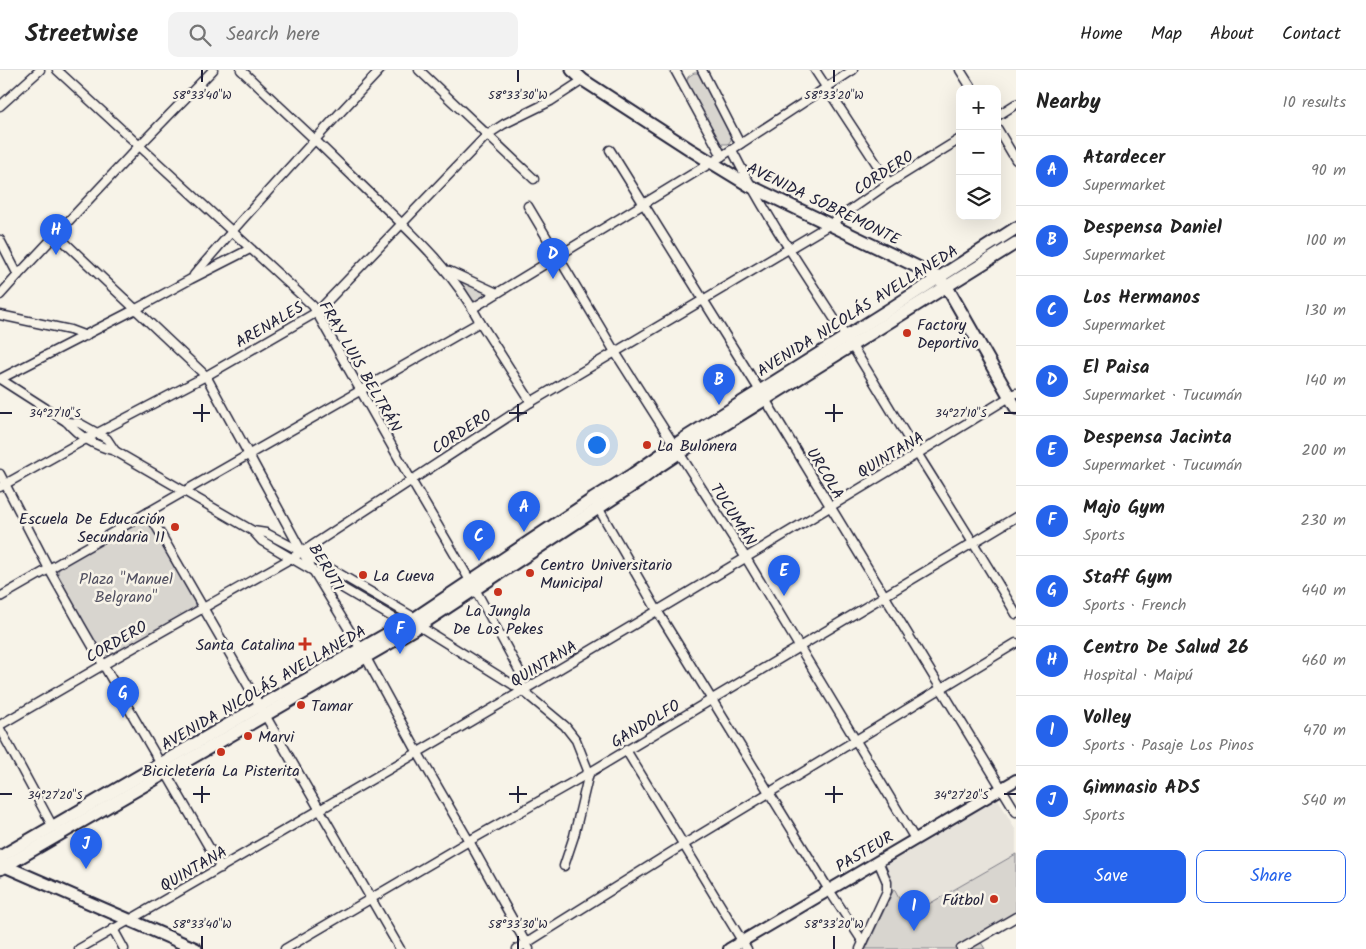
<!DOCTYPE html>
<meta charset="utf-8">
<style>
body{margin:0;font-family:Kalam,sans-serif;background:#f2f2f2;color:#222}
.controls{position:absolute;right:15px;top:15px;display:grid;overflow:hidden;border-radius:10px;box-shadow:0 5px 20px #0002}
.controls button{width:45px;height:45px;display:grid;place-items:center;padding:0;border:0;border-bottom:1px solid #e0e0e0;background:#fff;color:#222;font:25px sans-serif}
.you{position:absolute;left:596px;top:374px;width:18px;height:18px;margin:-12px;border:4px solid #fff;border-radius:50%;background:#1a73e8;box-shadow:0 0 0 8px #1a73e833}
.badge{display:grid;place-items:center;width:32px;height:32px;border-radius:50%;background:#2563eb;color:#fff;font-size:16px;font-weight:700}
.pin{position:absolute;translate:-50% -41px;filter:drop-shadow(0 1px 2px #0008)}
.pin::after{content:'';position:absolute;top:26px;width:18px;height:15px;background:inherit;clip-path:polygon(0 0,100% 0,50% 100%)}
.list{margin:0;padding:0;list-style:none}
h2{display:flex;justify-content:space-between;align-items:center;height:65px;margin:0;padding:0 20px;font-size:21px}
h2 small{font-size:16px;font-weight:400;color:#767676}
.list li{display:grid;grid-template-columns:32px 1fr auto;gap:15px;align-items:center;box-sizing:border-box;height:70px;padding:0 20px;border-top:1px solid #e0e0e0}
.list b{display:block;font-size:19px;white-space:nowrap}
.list p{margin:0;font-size:16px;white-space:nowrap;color:#767676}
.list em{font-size:16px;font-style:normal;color:#767676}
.actions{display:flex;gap:10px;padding:15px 20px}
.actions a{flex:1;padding:11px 0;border:1px solid #2563eb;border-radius:10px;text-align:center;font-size:18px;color:#2563eb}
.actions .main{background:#2563eb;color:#fff}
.icon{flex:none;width:28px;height:28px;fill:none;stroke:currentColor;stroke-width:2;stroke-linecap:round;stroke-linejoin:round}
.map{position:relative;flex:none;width:1016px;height:879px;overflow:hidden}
header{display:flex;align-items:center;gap:30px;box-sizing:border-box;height:70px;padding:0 25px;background:#fff;border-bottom:1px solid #e0e0e0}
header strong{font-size:24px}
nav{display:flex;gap:28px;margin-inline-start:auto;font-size:18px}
.search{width:350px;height:45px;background:#f2f2f2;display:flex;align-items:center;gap:12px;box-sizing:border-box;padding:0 18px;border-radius:10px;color:#767676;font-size:19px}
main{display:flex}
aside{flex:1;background:#fff}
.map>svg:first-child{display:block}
.built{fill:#e7e3db}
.green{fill:#d8d5cf;stroke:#7d7c85}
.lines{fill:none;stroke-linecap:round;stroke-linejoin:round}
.minor-casing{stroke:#22223b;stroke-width:11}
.tertiary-casing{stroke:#22223b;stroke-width:14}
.secondary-casing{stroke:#22223b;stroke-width:15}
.minor{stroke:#f7f3e8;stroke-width:8}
.tertiary{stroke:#f7f3e8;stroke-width:10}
.secondary{stroke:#f7f3e8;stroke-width:11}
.ticks{fill:none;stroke:#22223b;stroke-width:2}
.poi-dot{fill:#c8321e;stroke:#f7f3e8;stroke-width:2}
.labels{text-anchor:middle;stroke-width:5;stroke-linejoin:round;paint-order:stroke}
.street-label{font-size:16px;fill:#22223b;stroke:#f7f3e8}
.poi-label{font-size:16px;fill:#22223b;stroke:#f7f3e8;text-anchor:start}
.park-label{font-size:16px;fill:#504f60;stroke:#f7f3e8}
.ticks-label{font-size:12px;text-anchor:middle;fill:#22223b;stroke:#f7f3e8;stroke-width:5;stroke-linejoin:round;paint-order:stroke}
</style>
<header>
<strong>Streetwise</strong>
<div class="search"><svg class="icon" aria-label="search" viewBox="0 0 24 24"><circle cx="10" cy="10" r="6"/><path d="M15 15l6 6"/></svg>Search here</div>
<nav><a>Home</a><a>Map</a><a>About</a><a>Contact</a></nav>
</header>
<main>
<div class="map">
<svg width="1016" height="879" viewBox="0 0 1016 879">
<rect width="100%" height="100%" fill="#f7f3e8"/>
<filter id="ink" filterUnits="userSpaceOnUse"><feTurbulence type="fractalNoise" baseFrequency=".02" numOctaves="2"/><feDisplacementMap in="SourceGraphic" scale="10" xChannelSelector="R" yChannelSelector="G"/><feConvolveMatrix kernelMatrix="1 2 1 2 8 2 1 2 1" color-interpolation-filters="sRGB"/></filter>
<g filter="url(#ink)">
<polygon class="built" points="997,727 1016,761 1016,784 908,846 882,793"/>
<g class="green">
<polygon points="694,3 698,3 701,6 731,65 731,70 728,74 720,74 686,14 688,7"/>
<polygon points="461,210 484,220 486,226 473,233 460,213"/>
<polygon points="144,450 149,453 194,531 195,536 192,539 111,585 104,585 100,581 58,506 58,501 61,496 139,451"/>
<polygon points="1016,784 1016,847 979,869 985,879 866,879 894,819 908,846"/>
</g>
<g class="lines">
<g class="minor-casing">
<g id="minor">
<polyline points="57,0 313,236 411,410 475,519 520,602 523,621"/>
<path d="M241,0C286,42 330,84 374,127C414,165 454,202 480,252L531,332"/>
<polyline points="419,0 534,109"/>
<polyline points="675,0 722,86"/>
<polyline points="702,0 740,74"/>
<polyline points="815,0 889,113"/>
<polyline points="960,0 972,19"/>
<polyline points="0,36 40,0"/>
<polyline points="997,46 1016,34"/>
<polyline points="997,58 1016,90"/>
<polyline points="610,80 765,329 1016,742"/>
<path d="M732,80C766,147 809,209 850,273C873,309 894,346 917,383C950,436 984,489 1016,544"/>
<polyline points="528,136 615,282 746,488 915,769"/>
<polyline points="57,165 206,306 302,482 365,586 418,683 469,771 529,879"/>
<polyline points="0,170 18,205"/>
<polyline points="449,201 497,223"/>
<path d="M194,205C254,135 317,67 380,0"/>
<polyline points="0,225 18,205 140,75 213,0"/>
<polyline points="473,238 722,86 853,0"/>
<polyline points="0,245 70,260 86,266"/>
<path d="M0,309L67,352C79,367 96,376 115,381L253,461L266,463L302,482L415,548L416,550"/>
<polyline points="0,309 136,239 191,209 250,179"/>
<polyline points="67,352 79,353 97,363 107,369 115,381"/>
<polyline points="0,404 49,499 81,556 221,798"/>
<polyline points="0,417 86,369 206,306 317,242 487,65 504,54 551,31 583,10"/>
<polyline points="596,434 658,542 829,820 863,872"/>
<polyline points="148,442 400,879"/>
<polyline points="253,461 262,471 404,554 419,556 523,621 565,656 576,670 589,703 574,766 564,796"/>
<polyline points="0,527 480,252"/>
<polyline points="0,655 103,595 302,482 531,332 829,155 889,113 960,69"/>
<polyline points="0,659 53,757"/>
<polyline points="626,680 747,879"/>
<polyline points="113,859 124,879"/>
<path d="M79,879C394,698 707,514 1016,323"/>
<polyline points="285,879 469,771 589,703 1016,447"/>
<polyline points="517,879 683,775 1016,573"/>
<polyline points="860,879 887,821 887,812 878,791"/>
<polyline points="961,879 1016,847"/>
</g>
</g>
<g class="tertiary-casing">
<polyline id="tertiary" points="729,879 1016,710"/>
</g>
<g class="secondary-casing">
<g id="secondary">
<polyline points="572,0 583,10 691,80 750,116 926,201 938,208 947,217 1016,338"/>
<polyline points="0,787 260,636 415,548 593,429 633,404 685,368 890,239 1016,158"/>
<polyline points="0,794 196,879"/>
<polyline points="0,799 419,556 638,412 658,397 679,383 1016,173"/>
</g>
</g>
<use href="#minor" class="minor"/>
<use href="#tertiary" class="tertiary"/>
<use href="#secondary" class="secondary"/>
</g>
</g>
<path class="ticks" d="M202,0V12M518,0V12M834,0V12M202,334V352M518,334V352M834,334V352M0,343H12M193,343H210M509,343H527M825,343H843M1004,343H1016M202,716V733M518,716V733M834,716V733M0,724H12M193,724H210M509,724H527M825,724H843M1004,724H1016M202,866V879M518,866V879M834,866V879"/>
<g class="poi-dot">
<circle cx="907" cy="263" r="5"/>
<circle cx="647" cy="375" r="5"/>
<circle cx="175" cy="457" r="5"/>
<circle cx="530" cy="503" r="5"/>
<circle cx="363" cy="505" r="5"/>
<circle cx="498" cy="522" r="5"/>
<path d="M302.5 566.5h5v5h5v5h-5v5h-5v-5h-5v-5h5z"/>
<circle cx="301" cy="635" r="5"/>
<circle cx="248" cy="666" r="5"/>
<circle cx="221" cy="682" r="5"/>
<circle cx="994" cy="829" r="5"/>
</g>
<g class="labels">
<g class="street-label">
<text transform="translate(883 102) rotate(-33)" y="6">CORDERO</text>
<text transform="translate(824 133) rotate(26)" y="6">AVENIDA SOBREMONTE</text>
<text transform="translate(857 240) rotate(-32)" y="6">AVENIDA NICOLÁS AVELLANEDA</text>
<text transform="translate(269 254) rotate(-30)" y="6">ARENALES</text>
<text transform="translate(361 296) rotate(60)" y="6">FRAY LUIS BELTRÁN</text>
<text transform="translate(461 361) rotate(-33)" y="6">CORDERO</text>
<text transform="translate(890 384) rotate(-31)" y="6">QUINTANA</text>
<text transform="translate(826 403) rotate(59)" y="6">URCOLA</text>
<text transform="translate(734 444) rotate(57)" y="6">TUCUMÁN</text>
<text transform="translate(327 497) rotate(59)" y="6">BERUTI</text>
<text transform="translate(116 571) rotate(-30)" y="6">CORDERO</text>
<text transform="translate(543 593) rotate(-31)" y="6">QUINTANA</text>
<text transform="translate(263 617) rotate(-30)" y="6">AVENIDA NICOLÁS AVELLANEDA</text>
<text transform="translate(645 653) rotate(-31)" y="6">GANDOLFO</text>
<text transform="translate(864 781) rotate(-31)" y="6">PASTEUR</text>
<text transform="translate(193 798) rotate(-30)" y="6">QUINTANA</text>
</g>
<g class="poi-label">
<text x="917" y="260">Factory<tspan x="917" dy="18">Deportivo</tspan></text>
<text x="657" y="381">La Bulonera</text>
<text x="165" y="454" text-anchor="end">Escuela De Educación<tspan x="165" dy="18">Secundaria 11</tspan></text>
<text x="540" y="500">Centro Universitario<tspan x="540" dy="18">Municipal</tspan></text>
<text x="373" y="511">La Cueva</text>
<text x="498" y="546" text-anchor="middle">La Jungla<tspan x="498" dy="18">De Los Pekes</tspan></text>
<text x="295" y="580" text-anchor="end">Santa Catalina</text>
<text x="311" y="641">Tamar</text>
<text x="258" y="672">Marvi</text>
<text x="221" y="706" text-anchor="middle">Bicicletería La Pisterita</text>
<text x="984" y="835" text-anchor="end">Fútbol</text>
</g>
<g class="park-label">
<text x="126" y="514">Plaza "Manuel<tspan x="126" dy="18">Belgrano"</tspan></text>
</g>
</g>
<g class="ticks-label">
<text x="202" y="29">58°33'40"W</text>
<text x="518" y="29">58°33'30"W</text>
<text x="834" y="29">58°33'20"W</text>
<text x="55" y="347">34°27'10"S</text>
<text x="961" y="347">34°27'10"S</text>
<text x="55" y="729">34°27'20"S</text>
<text x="961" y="729">34°27'20"S</text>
<text x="202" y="858">58°33'40"W</text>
<text x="518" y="858">58°33'30"W</text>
<text x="834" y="858">58°33'20"W</text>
</g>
</svg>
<div class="controls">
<button>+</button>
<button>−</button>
<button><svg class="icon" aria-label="layers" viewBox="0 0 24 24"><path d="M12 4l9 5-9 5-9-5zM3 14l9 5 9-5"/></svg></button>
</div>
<div class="you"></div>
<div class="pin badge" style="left:524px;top:462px">A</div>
<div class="pin badge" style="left:719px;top:335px">B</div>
<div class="pin badge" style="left:479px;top:491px">C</div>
<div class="pin badge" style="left:553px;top:209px">D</div>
<div class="pin badge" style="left:784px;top:526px">E</div>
<div class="pin badge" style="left:400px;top:584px">F</div>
<div class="pin badge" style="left:123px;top:648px">G</div>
<div class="pin badge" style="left:56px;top:185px">H</div>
<div class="pin badge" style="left:914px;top:861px">I</div>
<div class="pin badge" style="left:86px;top:799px">J</div>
</div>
<aside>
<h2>Nearby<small>10 results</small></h2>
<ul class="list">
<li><span class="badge">A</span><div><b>Atardecer</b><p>Supermarket</p></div><em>90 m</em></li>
<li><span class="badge">B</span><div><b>Despensa Daniel</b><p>Supermarket</p></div><em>100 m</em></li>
<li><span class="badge">C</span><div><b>Los Hermanos</b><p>Supermarket</p></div><em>130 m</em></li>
<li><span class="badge">D</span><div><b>El Paisa</b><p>Supermarket · Tucumán</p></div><em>140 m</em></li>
<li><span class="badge">E</span><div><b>Despensa Jacinta</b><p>Supermarket · Tucumán</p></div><em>200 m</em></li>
<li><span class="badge">F</span><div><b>Majo Gym</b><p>Sports</p></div><em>230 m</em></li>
<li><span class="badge">G</span><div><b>Staff Gym</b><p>Sports · French</p></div><em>440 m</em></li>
<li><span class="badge">H</span><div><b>Centro De Salud 26</b><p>Hospital · Maipú</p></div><em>460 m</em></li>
<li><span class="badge">I</span><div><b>Volley</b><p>Sports · Pasaje Los Pinos</p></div><em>470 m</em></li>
<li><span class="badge">J</span><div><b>Gimnasio ADS</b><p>Sports</p></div><em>540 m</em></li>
</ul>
<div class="actions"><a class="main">Save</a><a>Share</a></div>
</aside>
</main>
